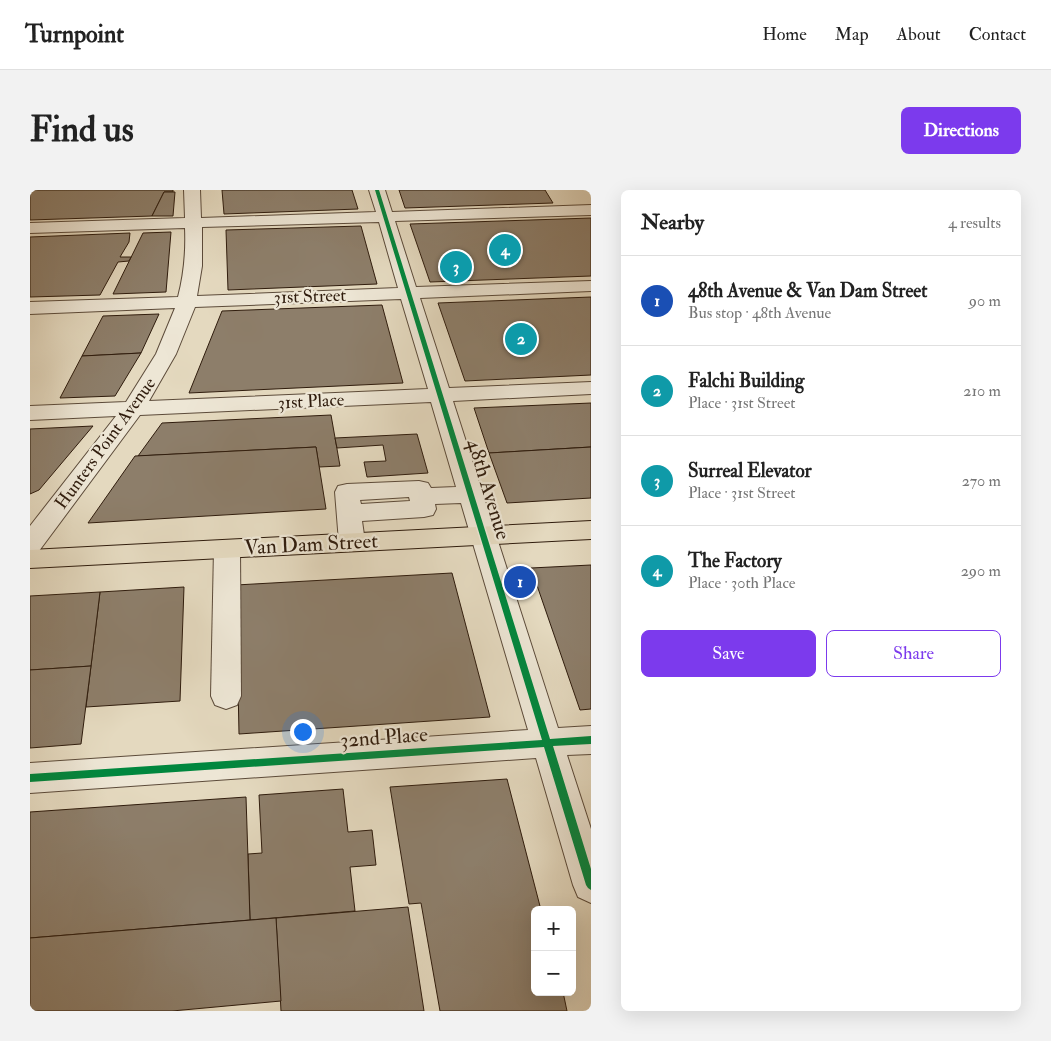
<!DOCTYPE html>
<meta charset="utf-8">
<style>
body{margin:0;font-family:"IM FELL Double Pica",serif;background:#f2f2f2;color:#222}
.controls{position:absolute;right:15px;bottom:15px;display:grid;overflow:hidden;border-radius:8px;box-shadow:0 5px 20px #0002}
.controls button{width:45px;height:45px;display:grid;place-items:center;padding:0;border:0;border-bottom:1px solid #e0e0e0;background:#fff;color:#222;font:25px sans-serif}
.you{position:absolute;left:272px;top:541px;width:18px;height:18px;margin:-12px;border:4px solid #fff;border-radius:50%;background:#1a73e8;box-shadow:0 0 0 8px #1a73e833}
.badge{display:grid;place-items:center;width:32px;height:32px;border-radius:50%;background:#7c3aed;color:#fff;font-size:16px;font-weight:700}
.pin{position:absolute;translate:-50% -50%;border:2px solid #fff;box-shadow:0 1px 5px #0006}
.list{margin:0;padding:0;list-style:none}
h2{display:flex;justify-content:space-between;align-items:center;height:65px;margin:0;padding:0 20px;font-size:21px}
h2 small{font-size:16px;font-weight:400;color:#767676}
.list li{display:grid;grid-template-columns:32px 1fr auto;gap:15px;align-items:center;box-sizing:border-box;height:90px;padding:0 20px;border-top:1px solid #e0e0e0}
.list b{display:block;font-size:19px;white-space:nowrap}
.list p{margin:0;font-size:16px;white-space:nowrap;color:#767676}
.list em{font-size:16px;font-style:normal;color:#767676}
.actions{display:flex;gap:10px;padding:15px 20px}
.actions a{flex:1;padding:11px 0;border:1px solid #7c3aed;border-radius:8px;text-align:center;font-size:18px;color:#7c3aed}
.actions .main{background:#7c3aed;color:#fff}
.map{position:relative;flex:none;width:561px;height:821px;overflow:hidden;border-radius:8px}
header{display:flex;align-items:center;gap:30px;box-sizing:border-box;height:70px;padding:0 25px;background:#fff;border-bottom:1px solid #e0e0e0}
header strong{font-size:24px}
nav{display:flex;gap:28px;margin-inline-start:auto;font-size:18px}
.intro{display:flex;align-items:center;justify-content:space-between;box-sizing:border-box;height:120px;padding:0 30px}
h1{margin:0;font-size:35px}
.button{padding:12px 22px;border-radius:8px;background:#7c3aed;color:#fff;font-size:18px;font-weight:700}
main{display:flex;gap:30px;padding:0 30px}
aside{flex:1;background:#fff;border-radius:8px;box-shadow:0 5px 20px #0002}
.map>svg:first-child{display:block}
.building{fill:#8d7e6a;stroke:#2f1c0d}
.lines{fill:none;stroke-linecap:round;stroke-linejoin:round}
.minor-casing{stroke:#5c4b3a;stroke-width:2}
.major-casing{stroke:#2f1c0d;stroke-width:2}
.minor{fill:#ede6d5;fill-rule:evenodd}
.major{fill:#e4d9bf;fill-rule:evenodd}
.cycleway-casing{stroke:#ede6d5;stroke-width:3}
.cycleway{fill:#00873e;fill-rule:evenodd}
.labels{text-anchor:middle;stroke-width:4.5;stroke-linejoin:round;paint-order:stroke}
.far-street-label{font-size:18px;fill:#2f1c0d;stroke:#ede6d5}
.street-label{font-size:21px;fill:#2f1c0d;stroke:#ede6d5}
</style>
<header>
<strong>Turnpoint</strong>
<nav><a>Home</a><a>Map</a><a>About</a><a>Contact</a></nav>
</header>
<div class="intro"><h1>Find us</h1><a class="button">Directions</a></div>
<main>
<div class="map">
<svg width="561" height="821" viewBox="0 0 561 821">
<rect width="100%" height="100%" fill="#e4d9bf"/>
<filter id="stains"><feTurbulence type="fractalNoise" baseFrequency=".004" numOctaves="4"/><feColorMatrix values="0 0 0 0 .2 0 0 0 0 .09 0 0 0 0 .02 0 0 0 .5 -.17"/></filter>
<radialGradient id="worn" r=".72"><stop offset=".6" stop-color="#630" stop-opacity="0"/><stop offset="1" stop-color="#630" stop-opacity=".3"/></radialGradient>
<g class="building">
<polygon points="0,0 143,0 143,2 134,2 122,26 0,30"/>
<polygon points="192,0 322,0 328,19 194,24"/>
<polygon points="369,0 515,0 523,13 375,18"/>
<polygon points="134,2 145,2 143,26 122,26"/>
<polygon points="561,28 561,86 400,92 380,34"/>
<polygon points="331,36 347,94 198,100 196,40"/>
<polygon points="141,42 136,102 83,104 113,43"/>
<polygon points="100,43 99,52 90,67 101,67 99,71 88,72 70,105 0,107 0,47"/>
<polygon points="561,107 561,185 435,191 408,113"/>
<polygon points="352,115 373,193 159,203 192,121"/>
<polygon points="129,124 111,163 52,166 73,126"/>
<polygon points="111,163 85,206 30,208 52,166"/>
<polygon points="561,213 561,257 459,263 444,218"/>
<polygon points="301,225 310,276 289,277 286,257 108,266 132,233"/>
<polygon points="63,236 9,300 0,304 0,239"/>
<polygon points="387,244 398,283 337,287 334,272 356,271 353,255 307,258 305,248"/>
<polygon points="286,257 296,319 58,333 105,266"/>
<polygon points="561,257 561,308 477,313 459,263"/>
<polygon points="561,375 561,519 550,520 501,378"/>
<polygon points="422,383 460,527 209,544 206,395"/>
<polygon points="154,397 150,511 56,517 70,402"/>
<polygon points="70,402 61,476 0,480 0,406"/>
<polygon points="61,476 51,554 0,558 0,480"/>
<polygon points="477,589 511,720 505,720 505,802 533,802 537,821 410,821 391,713 379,714 360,597"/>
<polygon points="313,599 318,642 342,640 346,675 320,677 325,721 220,730 218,664 232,663 229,605"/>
<polygon points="216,607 220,730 0,748 0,622"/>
<polygon points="378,717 394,821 251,821 246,728"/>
<polygon points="246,728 251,811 142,821 0,821 0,748"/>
</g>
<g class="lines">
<g class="minor-casing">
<g id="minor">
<path d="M154,0H170L171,28L346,22L339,0H355L362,22L561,15V25L365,31L386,97L561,91V101L390,108L419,198L561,192V204L423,211L528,538L561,536V564L537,565L561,639V713L548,707L543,695L506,568L0,603V573L498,540L431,313L405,314L406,319L403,325L394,327L332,331L335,352L331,358L322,361L313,358L309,352L305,302L308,296L317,294L389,291L398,293L401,298L426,297L401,212L110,225L9,361L0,364V336L86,226L0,230V216L96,212L126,164L145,118L0,124V112L148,107C154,84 156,62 155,38L0,43V33L155,28ZM349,32L368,98L167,106L172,76V37ZM371,109L398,199L119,211L146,164L165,117ZM379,307L380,311L331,314L330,310Z"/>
<polygon points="197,350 206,352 210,359 211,506 207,515 196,519 185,515 181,506 184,359 188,352"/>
</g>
</g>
<g class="major-casing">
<polygon id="major" points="561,331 561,349 0,378 0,360"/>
</g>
<use href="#minor" class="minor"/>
<use href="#major" class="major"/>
<g class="cycleway-casing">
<polygon id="cycleway" points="345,0 349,0 520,549 561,546 561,554 523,556 561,679 561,700 558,698 556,695 514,557 0,592 0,584 512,550"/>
</g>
<use href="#cycleway" class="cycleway"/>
</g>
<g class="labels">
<g class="far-street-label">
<text transform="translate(280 106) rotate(-2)" y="6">31st Street</text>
<text transform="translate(281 211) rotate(-3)" y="6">31st Place</text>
<text transform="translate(75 253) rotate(-54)" y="6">Hunters Point Avenue</text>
</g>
<g class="street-label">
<text transform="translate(459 299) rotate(73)" y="7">48th Avenue</text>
<text transform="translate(281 354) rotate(-3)" y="7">Van Dam Street</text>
<text transform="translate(354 547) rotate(-4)" y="7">32nd Place</text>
</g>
</g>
<rect width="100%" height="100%" filter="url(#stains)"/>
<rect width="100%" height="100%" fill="url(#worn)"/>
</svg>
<div class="controls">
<button>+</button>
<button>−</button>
</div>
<div class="you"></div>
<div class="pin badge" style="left:490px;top:392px;background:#1a4fb4">1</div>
<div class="pin badge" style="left:491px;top:149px;background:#0f9aa8">2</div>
<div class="pin badge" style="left:426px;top:77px;background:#0f9aa8">3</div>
<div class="pin badge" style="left:475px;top:60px;background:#0f9aa8">4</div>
</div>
<aside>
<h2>Nearby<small>4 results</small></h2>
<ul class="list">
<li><span class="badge" style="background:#1a4fb4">1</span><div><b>48th Avenue &amp; Van Dam Street</b><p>Bus stop · 48th Avenue</p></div><em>90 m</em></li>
<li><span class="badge" style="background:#0f9aa8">2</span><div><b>Falchi Building</b><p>Place · 31st Street</p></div><em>210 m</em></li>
<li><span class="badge" style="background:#0f9aa8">3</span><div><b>Surreal Elevator</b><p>Place · 31st Street</p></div><em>270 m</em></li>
<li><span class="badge" style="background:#0f9aa8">4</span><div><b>The Factory</b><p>Place · 30th Place</p></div><em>290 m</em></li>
</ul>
<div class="actions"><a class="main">Save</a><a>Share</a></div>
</aside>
</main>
